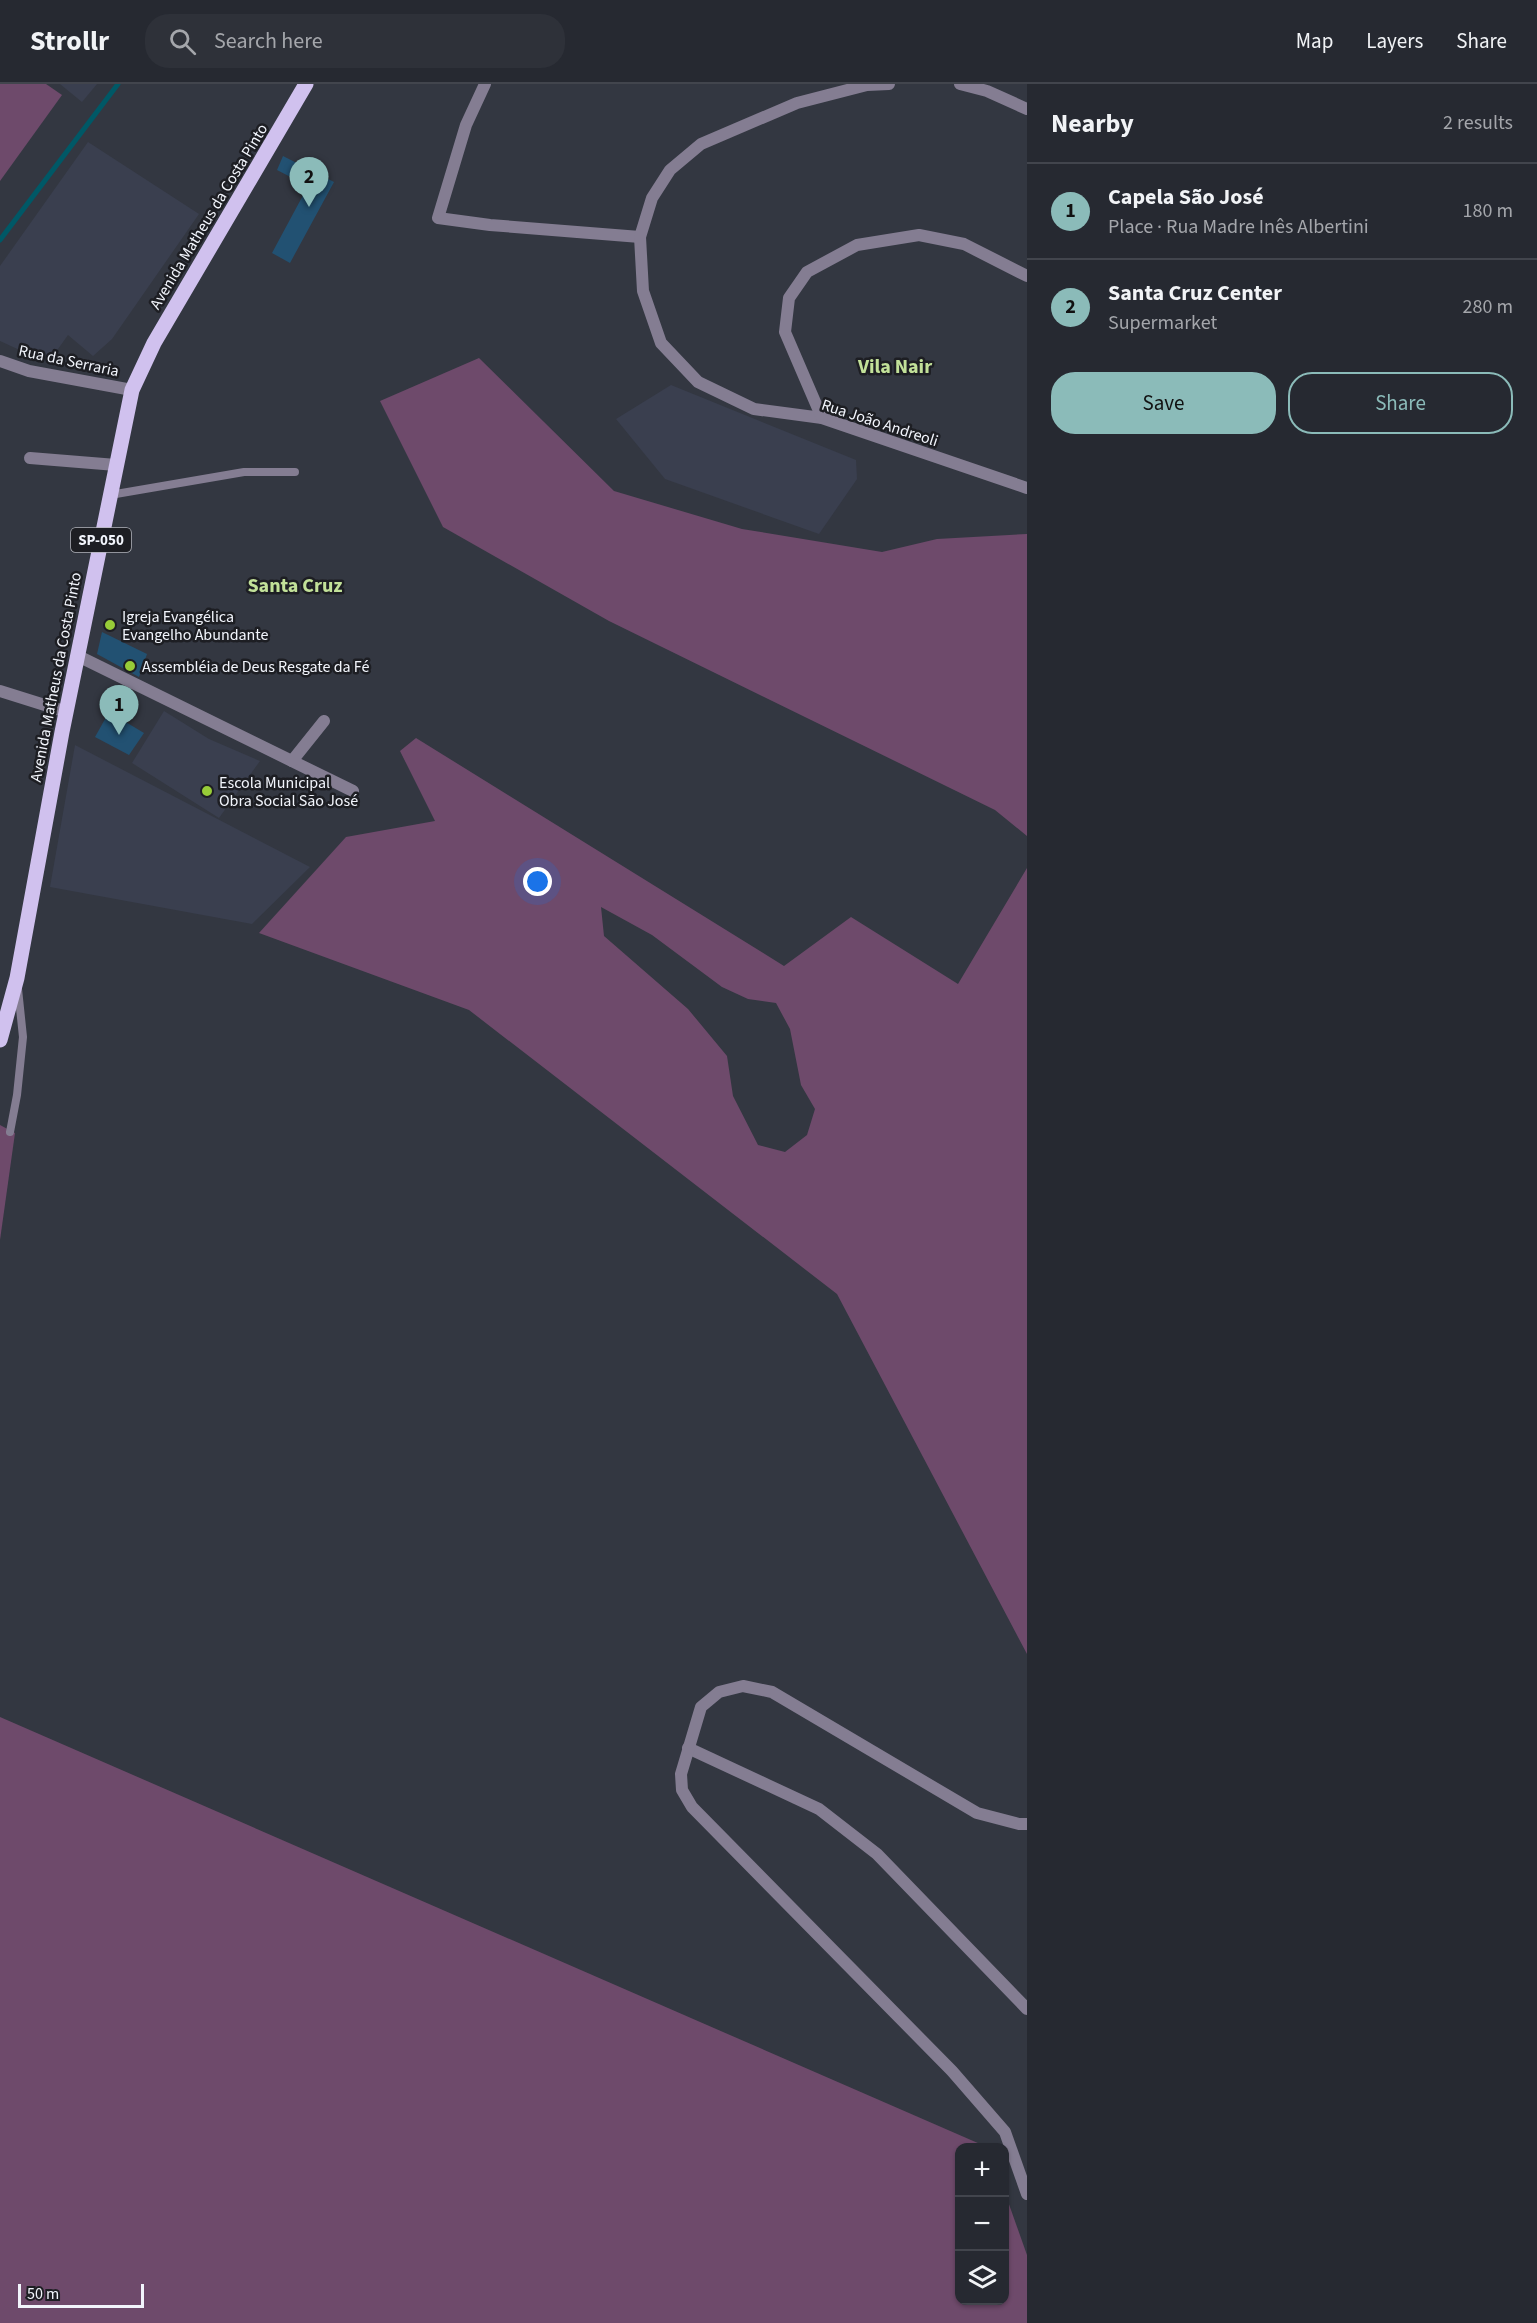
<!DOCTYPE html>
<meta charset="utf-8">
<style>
body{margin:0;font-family:"Source Sans 3",sans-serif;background:#2e3139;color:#f1f3f6}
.controls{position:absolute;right:18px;bottom:18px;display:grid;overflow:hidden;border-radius:12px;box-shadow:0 2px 4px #0004}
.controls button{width:54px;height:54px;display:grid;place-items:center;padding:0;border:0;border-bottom:2px solid #42454d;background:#262931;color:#f1f3f6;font:30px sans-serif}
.scale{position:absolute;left:18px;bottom:15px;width:126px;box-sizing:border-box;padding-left:6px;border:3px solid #f2f5fc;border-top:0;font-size:16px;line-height:21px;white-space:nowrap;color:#f2f5fc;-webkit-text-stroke:4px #1d1e23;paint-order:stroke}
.you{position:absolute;left:538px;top:798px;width:21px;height:21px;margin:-15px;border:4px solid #fff;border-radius:50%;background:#1a73e8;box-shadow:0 0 0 9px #1a73e833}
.badge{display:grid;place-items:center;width:39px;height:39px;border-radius:50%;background:#8bbbb9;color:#111;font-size:20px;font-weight:700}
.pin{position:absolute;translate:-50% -50px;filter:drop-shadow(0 2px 3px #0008)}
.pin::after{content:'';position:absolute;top:32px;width:21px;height:18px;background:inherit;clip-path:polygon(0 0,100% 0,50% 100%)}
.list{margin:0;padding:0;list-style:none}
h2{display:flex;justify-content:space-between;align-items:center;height:78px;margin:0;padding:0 24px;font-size:26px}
h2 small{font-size:20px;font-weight:400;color:#a4a6ab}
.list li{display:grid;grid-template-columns:39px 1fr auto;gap:18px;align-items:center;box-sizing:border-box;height:96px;padding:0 24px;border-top:2px solid #42454d}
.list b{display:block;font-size:22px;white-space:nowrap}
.list p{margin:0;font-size:20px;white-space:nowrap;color:#a4a6ab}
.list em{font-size:20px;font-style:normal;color:#a4a6ab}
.actions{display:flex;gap:12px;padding:18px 24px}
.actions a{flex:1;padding:14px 0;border:2px solid #8bbbb9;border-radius:24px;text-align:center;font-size:21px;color:#8bbbb9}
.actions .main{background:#8bbbb9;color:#111}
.icon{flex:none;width:33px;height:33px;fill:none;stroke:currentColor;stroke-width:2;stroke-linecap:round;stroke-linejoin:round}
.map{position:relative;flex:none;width:1027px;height:2239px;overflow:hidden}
header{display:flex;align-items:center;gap:36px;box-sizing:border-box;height:84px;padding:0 30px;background:#262931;border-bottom:2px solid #42454d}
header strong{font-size:28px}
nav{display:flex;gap:33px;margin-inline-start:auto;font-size:21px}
.search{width:420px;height:54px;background:#2e3139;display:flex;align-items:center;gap:15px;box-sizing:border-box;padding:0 21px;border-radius:24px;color:#a4a6ab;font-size:22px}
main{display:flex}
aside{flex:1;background:#262931}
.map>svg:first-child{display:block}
.built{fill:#3a3f4f}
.green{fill:#6e4a6b;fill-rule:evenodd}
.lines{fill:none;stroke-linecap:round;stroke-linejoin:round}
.stream{stroke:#005866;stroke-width:5}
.building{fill:#225172}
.lane{stroke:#847d92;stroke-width:8}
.street{stroke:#847d92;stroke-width:12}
.primary{stroke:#d0c1ee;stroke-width:15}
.poi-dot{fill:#97cc38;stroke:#1d1e23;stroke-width:2}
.labels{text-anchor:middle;stroke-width:5;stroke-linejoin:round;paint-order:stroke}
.shield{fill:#1d1e23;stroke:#b2b4bb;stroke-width:1.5}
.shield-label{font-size:15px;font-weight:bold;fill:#f2f5fc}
.street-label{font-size:16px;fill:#f2f5fc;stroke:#1d1e23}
.poi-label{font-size:16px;fill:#f2f5fc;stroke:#1d1e23;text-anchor:start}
.quarter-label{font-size:20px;font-weight:bold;fill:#c2e199;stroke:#1d1e23}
</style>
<header>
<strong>Strollr</strong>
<div class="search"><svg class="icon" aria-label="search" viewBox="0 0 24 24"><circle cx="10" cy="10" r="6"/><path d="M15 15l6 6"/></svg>Search here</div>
<nav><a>Map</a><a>Layers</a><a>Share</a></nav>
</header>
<main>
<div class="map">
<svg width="1027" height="2239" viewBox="0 0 1027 2239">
<rect width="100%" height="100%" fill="#333741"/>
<g class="built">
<polygon points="60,0 97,0 82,18"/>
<polygon points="88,58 199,130 112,255 93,272 68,251 48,279 0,257 0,182"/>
<polygon points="671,301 856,376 857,395 819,450 665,395 616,335"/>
<polygon points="164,627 209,655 260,677 219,734 132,679"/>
<polygon points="75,661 310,783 252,840 50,803"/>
</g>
<g class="green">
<polygon points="0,0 46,0 62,11 0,97"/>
<polygon points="479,274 614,407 742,445 882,468 937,455 1027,450 1027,752 995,726 609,537 443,443 380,317"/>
<path d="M416,654L784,882L851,833L958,900L1027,784V1570L837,1210L469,926L259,849L346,753L435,737L400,667ZM601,823L652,851L722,903L748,915L776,919L790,945L801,1001L815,1025L807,1051L785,1068L758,1061L733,1012L727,972L688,925L604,852Z"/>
<polygon points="0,1041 15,1049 0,1156"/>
<polygon points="0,1633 987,2063 960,2064 960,2216 1005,2216 1005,2109 1027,2171 1027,2239 0,2239"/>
</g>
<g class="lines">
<polyline class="stream" points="0,156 118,0"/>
</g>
<g class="building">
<polygon points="283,72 334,98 290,179 272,169 308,102 277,86"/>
<polygon points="102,548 147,570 139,593 97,570"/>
<polygon points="109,628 144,649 129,671 95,653"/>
</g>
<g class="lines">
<g class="lane">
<polyline points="110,411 244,388 295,388"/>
<polyline points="10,1048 17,1011 23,953 18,905"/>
</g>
<g class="street">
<polyline points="485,0 466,41 438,134 490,141 640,153"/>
<polyline points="889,0 867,1 797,19 701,60 670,86 652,114 640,153 643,207 661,259 698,298 754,325 822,334 1027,404"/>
<polyline points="960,0 987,7 1027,25"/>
<polyline points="0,277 29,287 132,306"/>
<polyline points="822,334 785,248 789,214 807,188 857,161 919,151 964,160 1027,192"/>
<polyline points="30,374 116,381"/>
<polyline points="78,572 353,707"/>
<polyline points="0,607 67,628"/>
<polyline points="292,677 324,637"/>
<polyline points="688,1664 819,1725 877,1770 1027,1925"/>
<polyline points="1027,1740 1019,1740 977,1729 772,1608 743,1602 719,1608 701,1623 681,1690 682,1706 692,1723 952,1987 1005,2048 1027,2110"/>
</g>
<polyline class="primary" points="0,956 17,894 62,648 132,306 154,259 306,0"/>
</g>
<g class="poi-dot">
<circle cx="110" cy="541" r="6"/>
<circle cx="130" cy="582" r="6"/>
<circle cx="207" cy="707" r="6"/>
</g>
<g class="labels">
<rect class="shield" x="71" y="444" width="60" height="24" rx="4.5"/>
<g class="shield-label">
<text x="101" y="461">SP-050</text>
</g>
<g class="street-label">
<text transform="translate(208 132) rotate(-59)" y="6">Avenida Matheus da Costa Pinto</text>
<text transform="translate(69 276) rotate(12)" y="6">Rua da Serraria</text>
<text transform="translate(880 338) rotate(18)" y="6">Rua João Andreoli</text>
<text transform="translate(55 593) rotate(-79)" y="6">Avenida Matheus da Costa Pinto</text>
</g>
<g class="poi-label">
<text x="122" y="538">Igreja Evangélica<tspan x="122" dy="18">Evangelho Abundante</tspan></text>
<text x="142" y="588">Assembléia de Deus Resgate da Fé</text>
<text x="219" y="704">Escola Municipal<tspan x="219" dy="18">Obra Social São José</tspan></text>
</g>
<g class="quarter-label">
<text x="895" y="289">Vila Nair</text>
<text x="295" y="508">Santa Cruz</text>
</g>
</g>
</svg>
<div class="controls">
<button>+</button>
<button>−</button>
<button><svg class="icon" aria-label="layers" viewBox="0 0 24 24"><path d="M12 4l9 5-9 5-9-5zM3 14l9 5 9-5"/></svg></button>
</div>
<div class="scale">50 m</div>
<div class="you"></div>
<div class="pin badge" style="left:119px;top:651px">1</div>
<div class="pin badge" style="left:309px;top:123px">2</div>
</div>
<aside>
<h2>Nearby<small>2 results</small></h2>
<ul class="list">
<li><span class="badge">1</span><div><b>Capela São José</b><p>Place · Rua Madre Inês Albertini</p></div><em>180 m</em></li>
<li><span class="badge">2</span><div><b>Santa Cruz Center</b><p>Supermarket</p></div><em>280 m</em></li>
</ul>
<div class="actions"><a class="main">Save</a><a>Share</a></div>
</aside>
</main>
